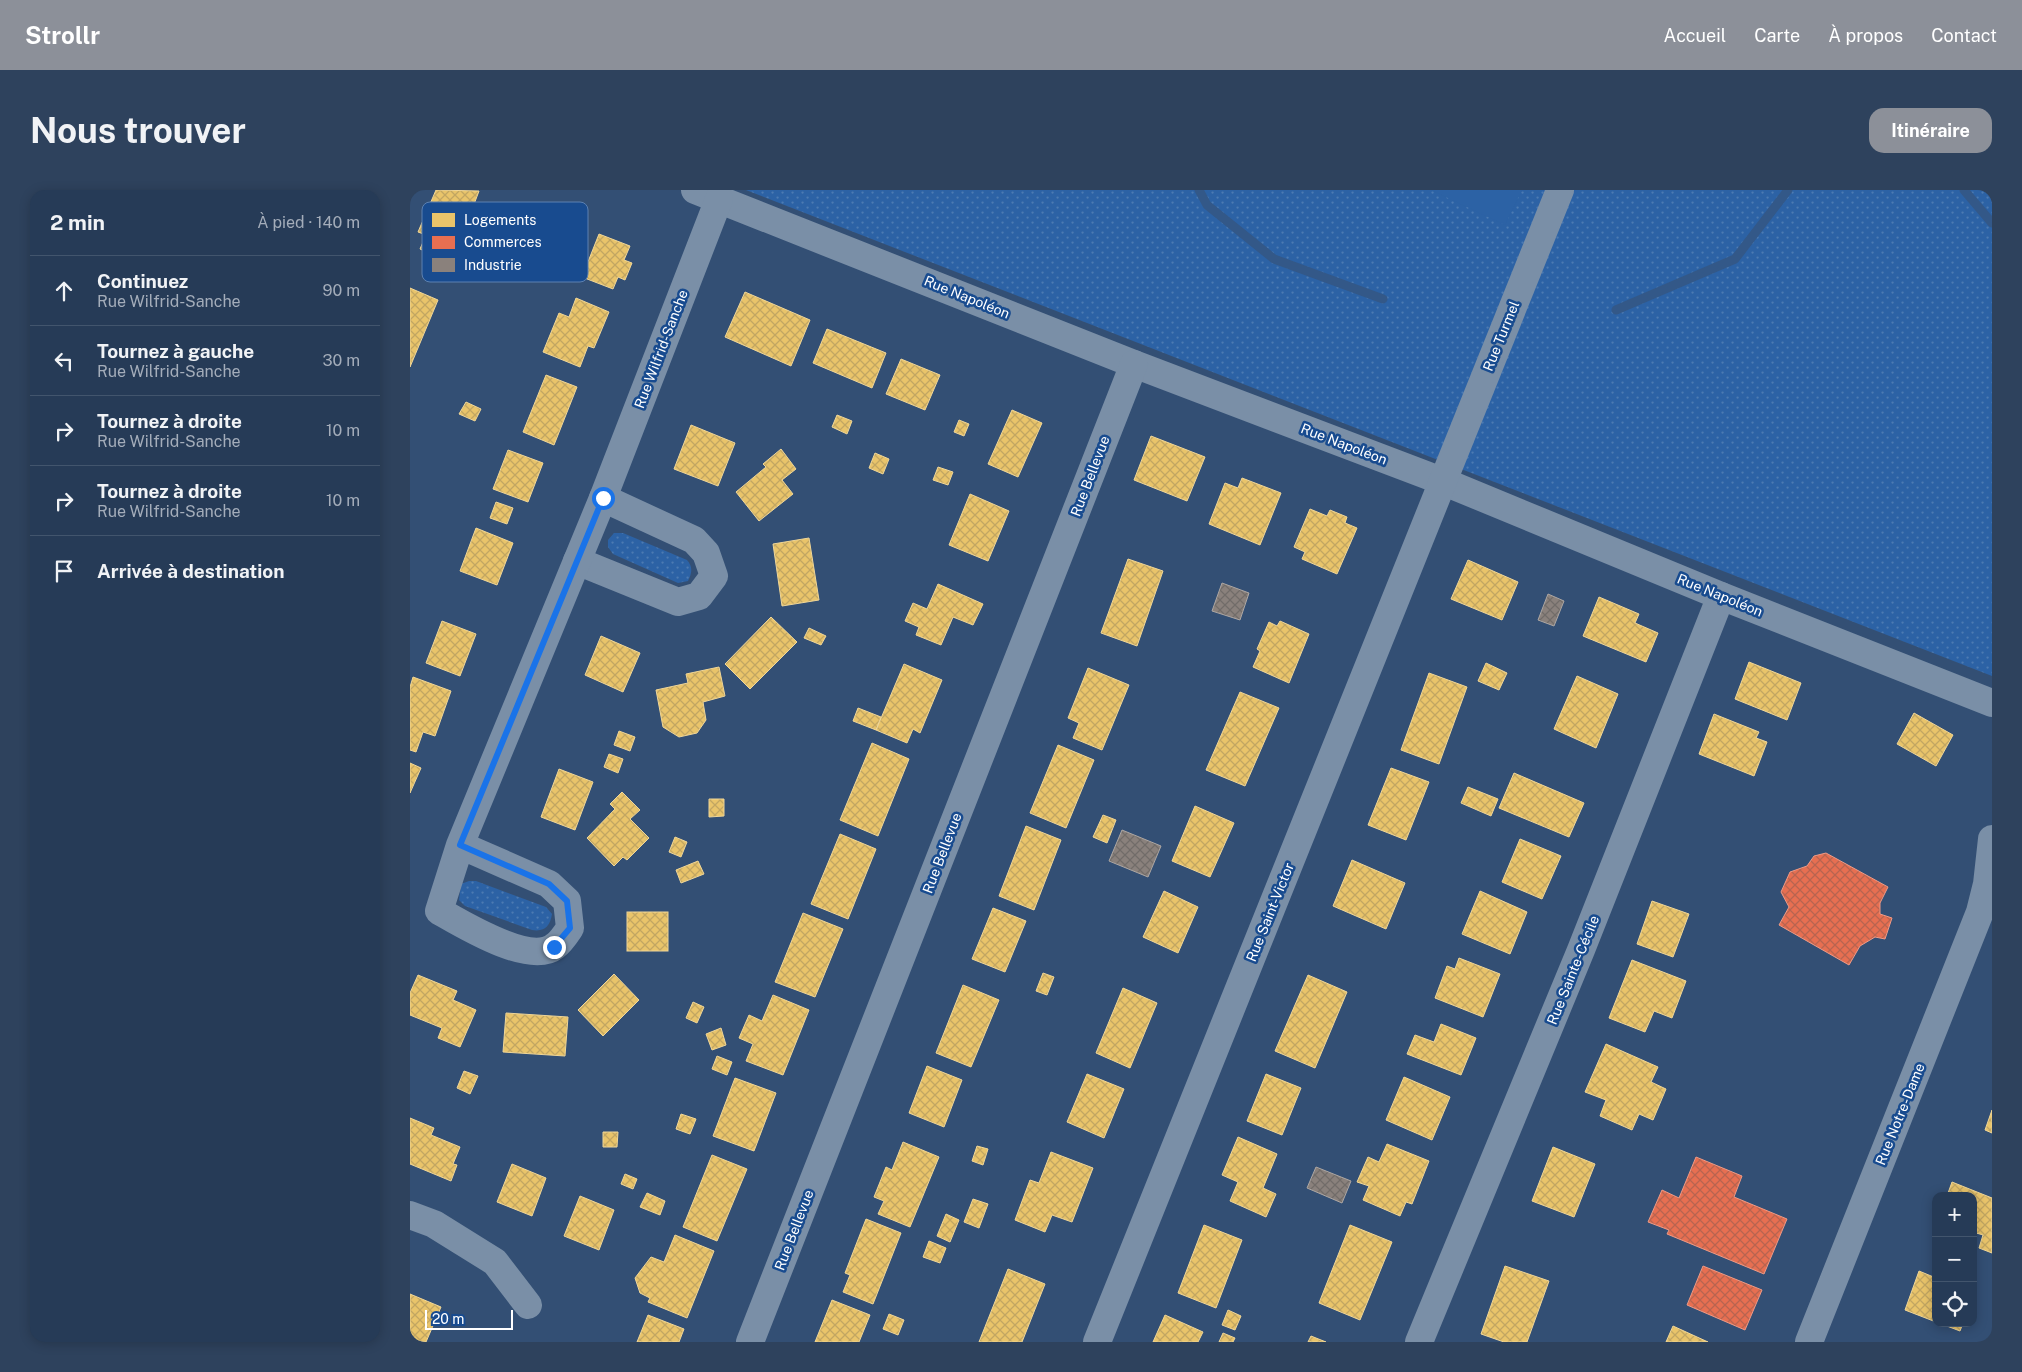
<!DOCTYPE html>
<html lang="fr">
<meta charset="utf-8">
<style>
body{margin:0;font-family:"Public Sans",sans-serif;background:#2e425d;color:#f1f3f6}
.controls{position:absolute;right:15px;bottom:15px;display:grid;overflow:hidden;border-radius:10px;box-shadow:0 2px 12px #0003}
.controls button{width:45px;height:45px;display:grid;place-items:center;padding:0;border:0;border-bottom:1px solid #42556d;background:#263b57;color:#f1f3f6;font:25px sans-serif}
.scale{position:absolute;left:15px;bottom:12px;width:88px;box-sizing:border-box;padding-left:5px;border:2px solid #fff;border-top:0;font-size:14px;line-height:18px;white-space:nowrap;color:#fff;-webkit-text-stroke:4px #184b8f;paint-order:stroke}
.stop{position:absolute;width:15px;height:15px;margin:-11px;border:4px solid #1a73e8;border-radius:50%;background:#fff}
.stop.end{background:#1a73e8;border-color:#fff;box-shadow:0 1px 5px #0008}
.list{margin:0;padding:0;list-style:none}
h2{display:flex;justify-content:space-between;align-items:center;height:65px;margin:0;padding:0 20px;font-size:21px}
h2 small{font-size:16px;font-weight:400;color:#a4adba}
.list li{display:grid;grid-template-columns:32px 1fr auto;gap:15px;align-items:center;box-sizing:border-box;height:70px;padding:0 20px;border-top:1px solid #42556d}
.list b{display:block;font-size:19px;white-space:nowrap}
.list p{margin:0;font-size:16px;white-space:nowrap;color:#a4adba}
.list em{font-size:16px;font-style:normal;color:#a4adba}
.icon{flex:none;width:28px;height:28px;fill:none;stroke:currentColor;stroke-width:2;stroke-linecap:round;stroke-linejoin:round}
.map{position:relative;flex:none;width:1582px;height:1152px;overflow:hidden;border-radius:15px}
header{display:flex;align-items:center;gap:30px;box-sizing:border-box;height:70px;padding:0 25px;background:#8c9099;color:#fff}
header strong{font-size:24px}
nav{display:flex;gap:28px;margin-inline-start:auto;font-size:18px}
.intro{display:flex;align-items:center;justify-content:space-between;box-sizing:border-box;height:120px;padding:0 30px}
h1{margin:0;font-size:35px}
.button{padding:12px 22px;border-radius:15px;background:#8c9099;color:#fff;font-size:18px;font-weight:700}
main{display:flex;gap:30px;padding:0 30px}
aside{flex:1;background:#263b57;border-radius:15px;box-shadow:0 2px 12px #0003}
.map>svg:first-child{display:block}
.grass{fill:url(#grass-dots)}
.garden{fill:#2c62a5}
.homes{fill:url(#homes-cross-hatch);stroke:#f0d697}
.shops{fill:url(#shops-cross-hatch);stroke:#ee9a85}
.industry{fill:url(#industry-cross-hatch);stroke:#ada7a3}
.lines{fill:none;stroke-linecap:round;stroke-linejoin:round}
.stream{stroke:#335888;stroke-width:9}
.minor{stroke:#7a8fa7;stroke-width:28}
.tertiary{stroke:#7a8fa7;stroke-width:28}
.route{stroke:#1a73e8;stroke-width:6}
.labels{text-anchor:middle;stroke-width:5;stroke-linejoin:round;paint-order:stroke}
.street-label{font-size:14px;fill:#fff;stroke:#184b8f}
.key{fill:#184b8f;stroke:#5d81b1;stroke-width:1}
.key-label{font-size:14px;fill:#fff}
</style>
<header>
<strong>Strollr</strong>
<nav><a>Accueil</a><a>Carte</a><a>À propos</a><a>Contact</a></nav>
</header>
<div class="intro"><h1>Nous trouver</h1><a class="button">Itinéraire</a></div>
<main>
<aside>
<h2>2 min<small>À pied · 140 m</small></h2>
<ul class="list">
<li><svg class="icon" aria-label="ahead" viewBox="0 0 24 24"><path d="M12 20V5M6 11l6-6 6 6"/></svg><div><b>Continuez</b><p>Rue Wilfrid-Sanche</p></div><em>90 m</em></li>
<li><svg class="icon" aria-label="left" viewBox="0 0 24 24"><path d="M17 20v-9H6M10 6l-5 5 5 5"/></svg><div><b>Tournez à gauche</b><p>Rue Wilfrid-Sanche</p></div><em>30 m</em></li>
<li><svg class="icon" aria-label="right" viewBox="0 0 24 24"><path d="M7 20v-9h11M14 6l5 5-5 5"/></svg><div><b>Tournez à droite</b><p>Rue Wilfrid-Sanche</p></div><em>10 m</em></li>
<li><svg class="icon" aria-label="right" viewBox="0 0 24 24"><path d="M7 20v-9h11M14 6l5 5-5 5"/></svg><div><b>Tournez à droite</b><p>Rue Wilfrid-Sanche</p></div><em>10 m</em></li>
<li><svg class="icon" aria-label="arrive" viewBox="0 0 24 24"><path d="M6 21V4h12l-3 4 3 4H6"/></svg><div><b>Arrivée à destination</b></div></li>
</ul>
</aside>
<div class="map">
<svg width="1582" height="1152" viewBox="0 0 1582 1152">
<defs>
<pattern id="grass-dots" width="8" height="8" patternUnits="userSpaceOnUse" patternTransform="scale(1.25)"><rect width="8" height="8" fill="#2c62a5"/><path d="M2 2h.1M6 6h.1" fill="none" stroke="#4c7ab2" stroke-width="1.8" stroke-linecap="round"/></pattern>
<pattern id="homes-cross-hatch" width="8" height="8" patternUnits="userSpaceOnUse" patternTransform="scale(1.25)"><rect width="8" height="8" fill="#e9c46a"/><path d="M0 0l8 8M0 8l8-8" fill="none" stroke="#c2a662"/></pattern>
<pattern id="shops-cross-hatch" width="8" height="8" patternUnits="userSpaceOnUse" patternTransform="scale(1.25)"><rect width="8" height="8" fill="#e76f51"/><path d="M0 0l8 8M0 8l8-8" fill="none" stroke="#b86450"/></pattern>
<pattern id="industry-cross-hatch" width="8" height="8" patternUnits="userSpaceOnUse" patternTransform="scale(1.25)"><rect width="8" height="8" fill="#8a817c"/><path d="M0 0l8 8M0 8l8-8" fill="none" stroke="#716c69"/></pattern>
</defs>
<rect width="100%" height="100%" fill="#334f74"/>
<g class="grass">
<polygon points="336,0 1582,0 1582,486"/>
<path d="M204,343H213L277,370C283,377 282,383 278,391L268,393L203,364L198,357V350Z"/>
<path d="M59,691H66L136,717L142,724C140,736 135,742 122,740L55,716L49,710L51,694Z"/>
</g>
<polygon class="garden" points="1021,0 1112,0 1095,35"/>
<g class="homes">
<polygon points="26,0 69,1 63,17 92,29 83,49 54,36 39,72 10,59 16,45 8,42"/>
<polygon points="189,44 220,56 214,70 222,73 215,90 208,87 203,99 172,87"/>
<polygon points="0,98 28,110 0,177"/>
<polygon points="335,102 400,130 381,176 315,147"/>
<polygon points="166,108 199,122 184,158 178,156 170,177 133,162 149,123 159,127"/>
<polygon points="417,139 476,163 462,198 403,173"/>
<polygon points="491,169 530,185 515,220 476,204"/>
<polygon points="136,185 167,197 144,255 113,242"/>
<polygon points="56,212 71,219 65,231 49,224"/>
<polygon points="602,220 632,233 608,287 578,274"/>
<polygon points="427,225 442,231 437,244 422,237"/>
<polygon points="549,230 559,234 554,246 544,242"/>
<polygon points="281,235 325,253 308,296 264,279"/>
<polygon points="741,246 795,267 777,311 724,290"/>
<polygon points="371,259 386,279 372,290 383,304 349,331 326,302 356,277 353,274"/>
<polygon points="98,260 133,273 118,312 83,299"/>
<polygon points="465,263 479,269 473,284 459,278"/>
<polygon points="528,277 543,282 538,295 523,290"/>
<polygon points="832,288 871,303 850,355 799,334 815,293 828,298"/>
<polygon points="560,304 599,321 578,371 539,355"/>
<polygon points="86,312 103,318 97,334 80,328"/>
<polygon points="900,319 917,326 920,320 937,327 935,333 947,338 927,384 892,369 895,362 884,357"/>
<polygon points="66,338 103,353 87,395 50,381"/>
<polygon points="399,348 409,410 372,416 363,354"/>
<polygon points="718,369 753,381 727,456 691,443"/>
<polygon points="1058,370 1108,392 1092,430 1041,409"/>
<polygon points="528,394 573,414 563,435 543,427 531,455 506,445 509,437 495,431 503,413 517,419"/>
<polygon points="1189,407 1229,424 1225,433 1248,443 1236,472 1173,446"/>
<polygon points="361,427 387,452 340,499 315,474"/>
<polygon points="32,431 66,444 50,486 16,473"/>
<polygon points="870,431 899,444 879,493 843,477 850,461 847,459 859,432 867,436"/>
<polygon points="399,438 416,446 411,455 394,448"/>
<polygon points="191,446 230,463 213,502 175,485"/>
<polygon points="1339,472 1391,493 1377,530 1325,509"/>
<polygon points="1076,473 1097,483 1089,500 1068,491"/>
<polygon points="494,474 532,490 510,543 503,539 497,553 466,540"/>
<polygon points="309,477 315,506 293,512 296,530 287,543 269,547 253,537 246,500 278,493 276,484"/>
<polygon points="678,478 719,495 692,560 663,548 669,533 658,528"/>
<polygon points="1019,483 1057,497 1029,574 991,560"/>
<polygon points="1167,486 1208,504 1186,558 1144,539"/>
<polygon points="3,487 41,501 25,546 13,542 6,562 0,560 0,497"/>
<polygon points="830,502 869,518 835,596 796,580"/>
<polygon points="448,518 471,527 466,540 443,531"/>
<polygon points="1504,523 1543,545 1526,576 1487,554"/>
<polygon points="1304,524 1349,542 1346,548 1357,552 1344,586 1289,564"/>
<polygon points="209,541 225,547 220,561 204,555"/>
<polygon points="462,553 499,569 468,646 430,630"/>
<polygon points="648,555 684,570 656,638 620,623"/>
<polygon points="199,564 213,569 208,583 194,577"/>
<polygon points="0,573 11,578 0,603"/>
<polygon points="981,578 1019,592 996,650 958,635"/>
<polygon points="149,579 183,592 165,640 131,627"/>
<polygon points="1104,583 1174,613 1159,647 1089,618"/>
<polygon points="1058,597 1088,609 1081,626 1051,613"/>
<polygon points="212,602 230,620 220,629 239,648 217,670 213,667 204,676 177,648 205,619 200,614"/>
<polygon points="299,609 314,609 314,626 299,627"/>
<polygon points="785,616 824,633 800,687 762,671"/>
<polygon points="693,625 706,630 697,653 683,647"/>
<polygon points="616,636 651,650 624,720 589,706"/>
<polygon points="430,644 466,659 438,729 401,714"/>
<polygon points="265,647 277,652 271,667 259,662"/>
<polygon points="1110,649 1151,666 1132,709 1092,692"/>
<polygon points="942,670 995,693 976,739 923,716"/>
<polygon points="288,671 294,684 271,693 266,680"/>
<polygon points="754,701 788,717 768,763 733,747"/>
<polygon points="1070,701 1117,722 1100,764 1052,744"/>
<polygon points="1242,711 1279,724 1263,767 1227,754"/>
<polygon points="583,718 616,731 595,782 562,769"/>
<rect x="217" y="722" width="41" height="39"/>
<polygon points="393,723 433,739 405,807 365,792"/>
<polygon points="1049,768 1090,784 1073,827 1025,808 1037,776 1045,779"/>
<polygon points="1222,770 1276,791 1262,828 1244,821 1235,842 1199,828"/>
<polygon points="633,783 644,787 637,805 626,801"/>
<polygon points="204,784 229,810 193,846 168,820"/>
<polygon points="8,785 47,801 43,810 66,820 50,857 28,848 32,838 0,825 0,803"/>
<polygon points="898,785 937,802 905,878 865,861"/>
<polygon points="553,795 589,810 561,877 526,863"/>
<polygon points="713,798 747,813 720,878 686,863"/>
<polygon points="363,805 399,820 373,885 336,871 343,854 329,848 339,825 352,831"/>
<polygon points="283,812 294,817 287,833 276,828"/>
<polygon points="96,823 158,827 155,866 93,862"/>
<polygon points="1031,834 1066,848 1051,885 997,864 1005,845 1024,852"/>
<polygon points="311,838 316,855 302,860 296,844"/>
<polygon points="1196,854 1248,877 1241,892 1256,899 1243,930 1229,924 1222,940 1190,926 1196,910 1175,902"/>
<polygon points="307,866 322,872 317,885 302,879"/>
<polygon points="517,876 552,890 534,937 499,923"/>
<polygon points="54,881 68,886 60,904 47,898"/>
<polygon points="677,884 714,899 694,948 657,932"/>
<polygon points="856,884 891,898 872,945 837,931"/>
<polygon points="994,887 1040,907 1022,950 976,930"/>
<polygon points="325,888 366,903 344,961 303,946"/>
<polygon points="1582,920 1582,943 1575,940"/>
<polygon points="271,924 286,929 280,944 266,939"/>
<polygon points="0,928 24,938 21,945 50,957 43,974 47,975 41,991 0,974"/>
<polygon points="193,942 208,942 207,957 193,957"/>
<polygon points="828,947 867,964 853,998 866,1004 856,1027 820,1011 828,992 812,985"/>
<polygon points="493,952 529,967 500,1037 468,1024 474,1011 464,1007 476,977 482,980"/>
<polygon points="977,954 1019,971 1002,1014 996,1012 990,1026 953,1010 959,996 947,992 958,967 969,972"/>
<polygon points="567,956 578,959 573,975 562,971"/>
<polygon points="1143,957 1185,974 1164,1027 1122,1011"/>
<polygon points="641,962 683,978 662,1032 642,1025 635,1042 605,1030 620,990 629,993"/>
<polygon points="302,965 337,979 307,1051 273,1037"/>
<polygon points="102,974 136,988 122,1026 87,1012"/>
<polygon points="215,984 227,989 223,999 211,994"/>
<polygon points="1542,992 1582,1008 1582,1063 1569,1058 1573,1045 1563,1042 1563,1006 1537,1006"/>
<polygon points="237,1003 255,1011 250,1025 230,1017"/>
<polygon points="170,1006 204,1020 189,1060 154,1046"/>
<polygon points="563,1009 578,1014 569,1038 554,1032"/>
<polygon points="536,1024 549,1030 540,1052 527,1046"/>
<polygon points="456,1029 491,1043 463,1114 433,1102 440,1085 435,1083"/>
<polygon points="794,1035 832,1050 806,1118 768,1103"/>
<polygon points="940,1035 982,1052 950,1130 909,1113"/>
<polygon points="265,1045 304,1061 277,1128 238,1112 240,1108 230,1103 225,1088 241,1067 254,1072"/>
<polygon points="519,1051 536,1058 530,1073 513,1067"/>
<polygon points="1095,1076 1139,1091 1117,1152 1094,1152 1071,1144"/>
<polygon points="598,1079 635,1094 612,1152 569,1152"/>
<polygon points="1509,1081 1526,1088 1526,1132 1495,1120"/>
<polygon points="0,1104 31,1117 16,1152 0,1150"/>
<polygon points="422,1110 460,1125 449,1152 405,1152"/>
<polygon points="818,1120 831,1126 825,1140 812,1135"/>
<polygon points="479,1124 494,1130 488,1145 473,1139"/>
<polygon points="238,1125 274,1139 269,1152 227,1152"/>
<polygon points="755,1125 793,1142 788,1152 743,1152"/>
<polygon points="1529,1133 1553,1133 1550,1141"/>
<polygon points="1263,1136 1298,1152 1256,1152"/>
<polygon points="813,1143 825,1148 823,1152 809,1152"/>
<polygon points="901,1146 916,1152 898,1152"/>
</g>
<g class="shops">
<polygon points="1416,663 1478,697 1470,713 1470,724 1482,728 1475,749 1465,747 1450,756 1439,775 1369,735 1379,717 1371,702 1380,682 1397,676 1404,666"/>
<polygon points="1286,967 1332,986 1324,1007 1377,1029 1354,1084 1257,1044 1259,1040 1238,1032 1252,1000 1269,1008"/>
<polygon points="1293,1076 1352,1100 1335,1140 1277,1115"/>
</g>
<g class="industry">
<polygon points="812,393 839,403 830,430 802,421"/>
<polygon points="1138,404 1154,411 1144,436 1128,430"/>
<polygon points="712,640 751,656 738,687 699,671"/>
<polygon points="906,977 941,991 932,1013 897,998"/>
</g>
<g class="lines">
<g class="stream">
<polyline points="789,0 797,15 864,69 973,109"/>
<polyline points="1554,0 1582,33"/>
<polyline points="1206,120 1325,69 1378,0"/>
</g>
<g class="minor">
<polyline points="285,0 724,174 1032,291 1311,406 1582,513"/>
<polyline points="167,371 268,412 289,406 304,386 296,363 284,350 193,308"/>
<path d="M50,655L139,694L157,711L160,738C156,744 151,752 145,756C120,776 52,734 29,721L50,655L193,308L309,9"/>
<polyline points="0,1025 24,1034 85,1072 118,1115"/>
<polyline points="340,1152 724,174"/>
<polyline points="687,1152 1150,0"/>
<polyline points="1009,1152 1171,760 1311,406"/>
</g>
<polyline class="tertiary" points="1399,1152 1570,722 1577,694 1582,649"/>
</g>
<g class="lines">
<polyline class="route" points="144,757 160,738 157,711 139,694 50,655 193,308"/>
</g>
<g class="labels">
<g class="street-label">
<text transform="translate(557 107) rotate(22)" y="5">Rue Napoléon</text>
<text transform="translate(1091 146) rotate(-68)" y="5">Rue Turmel</text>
<text transform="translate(251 159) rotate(-69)" y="5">Rue Wilfrid-Sanche</text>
<text transform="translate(934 254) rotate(21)" y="5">Rue Napoléon</text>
<text transform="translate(680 286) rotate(-69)" y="5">Rue Bellevue</text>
<text transform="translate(1310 405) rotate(22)" y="5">Rue Napoléon</text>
<text transform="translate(532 663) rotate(-69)" y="5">Rue Bellevue</text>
<text transform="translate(860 722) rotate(-68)" y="5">Rue Saint-Victor</text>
<text transform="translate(1163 780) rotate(-68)" y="5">Rue Sainte-Cécile</text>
<text transform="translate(1490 924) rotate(-68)" y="5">Rue Notre-Dame</text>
<text transform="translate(384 1040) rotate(-69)" y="5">Rue Bellevue</text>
</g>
</g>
<rect x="12" y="12" width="166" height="80" rx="8" class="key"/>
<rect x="22" y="23" width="23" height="14" fill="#e9c46a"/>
<rect x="22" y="46" width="23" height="13" fill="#e76f51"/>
<rect x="22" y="68" width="23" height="14" fill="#8a817c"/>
<g class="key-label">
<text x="54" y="35">Logements</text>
<text x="54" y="57">Commerces</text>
<text x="54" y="80">Industrie</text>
</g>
</svg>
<div class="controls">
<button>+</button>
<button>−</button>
<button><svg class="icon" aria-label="locate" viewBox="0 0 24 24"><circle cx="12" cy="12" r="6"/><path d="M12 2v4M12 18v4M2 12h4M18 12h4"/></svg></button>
</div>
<div class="scale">20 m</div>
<div class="stop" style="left:193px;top:308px"></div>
<div class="stop end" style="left:144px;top:757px"></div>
</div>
</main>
